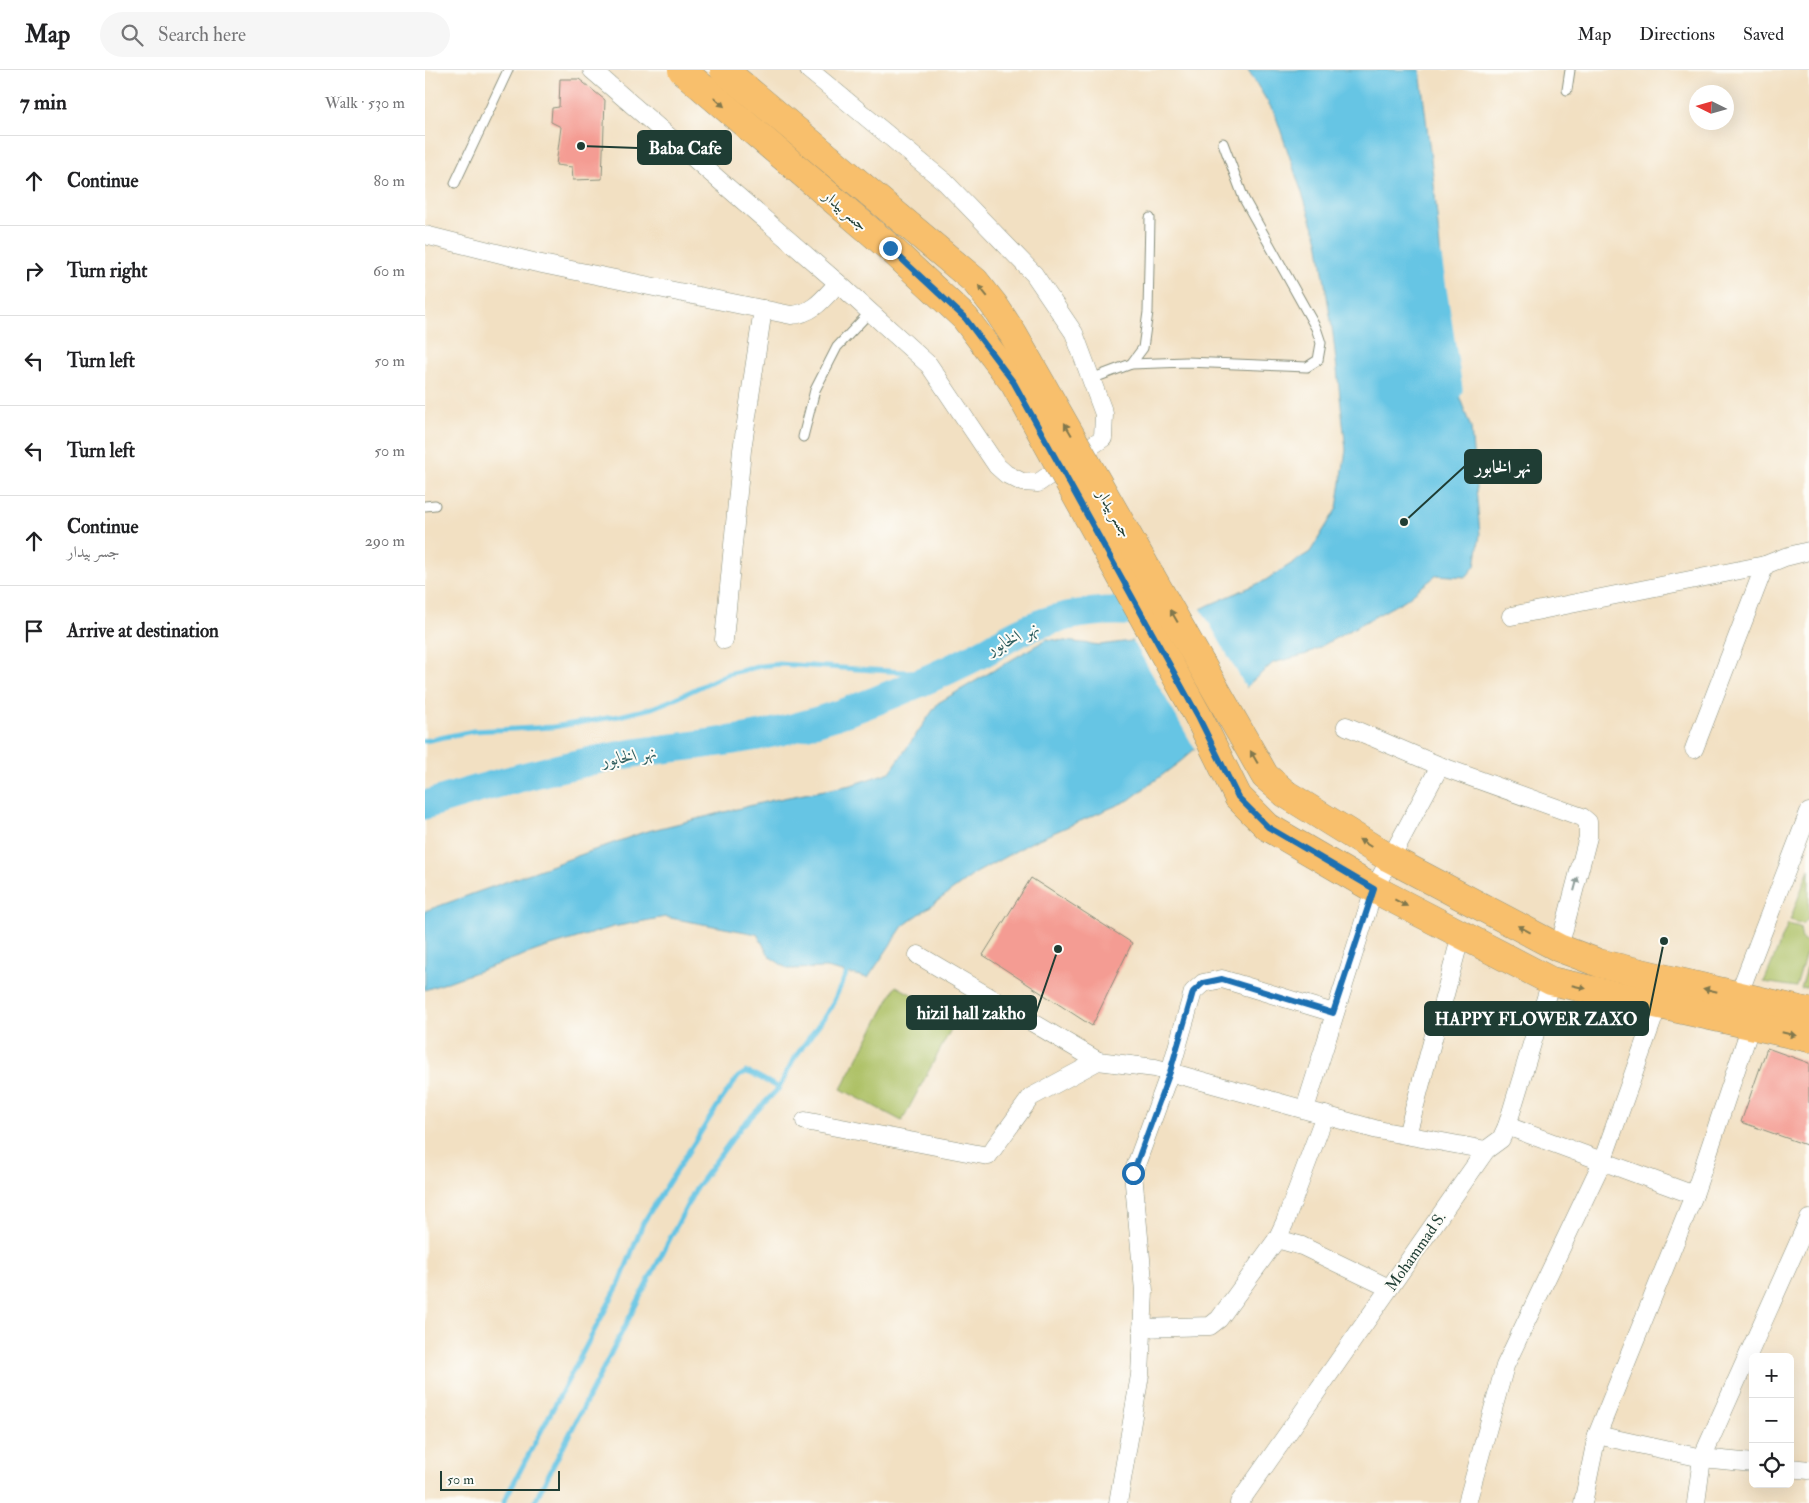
<!DOCTYPE html>
<meta charset="utf-8">
<style>
body{margin:0;font-family:"IM FELL Double Pica",Amiri,serif;background:#f6f6f6;color:#202124}
.controls{position:absolute;right:15px;bottom:15px;display:grid;overflow:hidden;border-radius:8px;box-shadow:0 5px 20px #0002}
.controls button{width:45px;height:45px;display:grid;place-items:center;padding:0;border:0;border-bottom:1px solid #e0e0e0;background:#fff;color:#202124;font:25px sans-serif}
.compass{position:absolute;left:1264px;top:15px;width:45px;height:45px;border-radius:50%;background:#fff;box-shadow:0 5px 20px #0002;rotate:275deg}
.scale{position:absolute;left:15px;bottom:12px;width:120px;box-sizing:border-box;padding-left:5px;border:2px solid #1f3d34;border-top:0;font-size:14px;line-height:18px;white-space:nowrap;color:#1f3d34;-webkit-text-stroke:4px #fdfcf7;paint-order:stroke}
.stop{position:absolute;width:15px;height:15px;margin:-11px;border:4px solid #1f6fb2;border-radius:50%;background:#fff}
.stop.end{background:#1f6fb2;border-color:#fff;box-shadow:0 1px 5px #0008}
.list{margin:0;padding:0;list-style:none}
h2{display:flex;justify-content:space-between;align-items:center;height:65px;margin:0;padding:0 20px;font-size:21px}
h2 small{font-size:16px;font-weight:400;color:#757577}
.list li{display:grid;grid-template-columns:32px 1fr auto;gap:15px;align-items:center;box-sizing:border-box;height:90px;padding:0 20px;border-top:1px solid #e0e0e0}
.list b{display:block;font-size:19px;white-space:nowrap}
.list p{margin:0;font-size:16px;white-space:nowrap;color:#757577}
.list em{font-size:16px;font-style:normal;color:#757577}
.icon{flex:none;width:28px;height:28px;fill:none;stroke:currentColor;stroke-width:2;stroke-linecap:round;stroke-linejoin:round}
.map{position:relative;flex:none;width:1384px;height:1433px;overflow:hidden}
header{display:flex;align-items:center;gap:30px;box-sizing:border-box;height:70px;padding:0 25px;background:#fff;border-bottom:1px solid #e0e0e0}
header strong{font-size:24px}
nav{display:flex;gap:28px;margin-inline-start:auto;font-size:18px}
.search{width:350px;height:45px;background:#f6f6f6;display:flex;align-items:center;gap:12px;box-sizing:border-box;padding:0 18px;border-radius:28px;color:#757577;font-size:19px}
main{display:flex}
aside{flex:1;background:#fff}
.map>svg:first-child{display:block}
.green{fill:#acc064;stroke:#667e4c}
.water{fill:#66c5e4;stroke:#42818c}
.pier{fill:#f2e0c2}
.lines{fill:none;stroke-linecap:round;stroke-linejoin:round}
.stream{stroke:#66c5e4;stroke-width:5}
.river{stroke:#66c5e4;stroke-width:29}
.building{fill:#f49c93}
.service-casing{stroke:#888e7b;stroke-width:11}
.minor-casing{stroke:#888e7b;stroke-width:19}
.primary-casing{stroke:#888e7b;stroke-width:29}
.service{stroke:#fff;stroke-width:9}
.minor{stroke:#fff;stroke-width:18}
.primary{stroke:#f8bf6c;stroke-width:28}
.primary-bridge-casing{stroke:#888e7b;stroke-width:29;stroke-linecap:butt}
.primary-bridge{stroke:#f8bf6c;stroke-width:28}
.oneway{fill:#81784d}
.oneway2{fill:#8f9e9a}
.route{stroke:#1f6fb2;stroke-width:6}
.labels{text-anchor:middle;stroke-width:4;stroke-linejoin:round;paint-order:stroke}
.street-label{font-size:16px;fill:#1f3d34;stroke:#fdfcf7}
.water-label{font-size:18px;font-style:italic;fill:#315f60;stroke:#fdfcf7}
.leader{fill:none;stroke:#1f3d34;stroke-width:2}
.callout-dot{fill:#1f3d34;stroke:#fdfcf7;stroke-width:2}
.callout{fill:#1f3d34;stroke:#1f3d34;stroke-width:2}
.callout-label{font-size:18px;text-anchor:middle;font-weight:bold;fill:#fff}
</style>
<header>
<strong>Map</strong>
<div class="search"><svg class="icon" aria-label="search" viewBox="0 0 24 24"><circle cx="10" cy="10" r="6"/><path d="M15 15l6 6"/></svg>Search here</div>
<nav><a>Map</a><a>Directions</a><a>Saved</a></nav>
</header>
<main>
<aside>
<h2>7 min<small>Walk · 530 m</small></h2>
<ul class="list">
<li><svg class="icon" aria-label="ahead" viewBox="0 0 24 24"><path d="M12 20V5M6 11l6-6 6 6"/></svg><div><b>Continue</b></div><em>80 m</em></li>
<li><svg class="icon" aria-label="right" viewBox="0 0 24 24"><path d="M7 20v-9h11M14 6l5 5-5 5"/></svg><div><b>Turn right</b></div><em>60 m</em></li>
<li><svg class="icon" aria-label="left" viewBox="0 0 24 24"><path d="M17 20v-9H6M10 6l-5 5 5 5"/></svg><div><b>Turn left</b></div><em>50 m</em></li>
<li><svg class="icon" aria-label="left" viewBox="0 0 24 24"><path d="M17 20v-9H6M10 6l-5 5 5 5"/></svg><div><b>Turn left</b></div><em>50 m</em></li>
<li><svg class="icon" aria-label="ahead" viewBox="0 0 24 24"><path d="M12 20V5M6 11l6-6 6 6"/></svg><div><b>Continue</b><p>جسر بيدار</p></div><em>290 m</em></li>
<li><svg class="icon" aria-label="arrive" viewBox="0 0 24 24"><path d="M6 21V4h12l-3 4 3 4H6"/></svg><div><b>Arrive at destination</b></div></li>
</ul>
</aside>
<div class="map">
<svg width="1384" height="1433" viewBox="0 0 1384 1433">
<rect width="100%" height="100%" fill="#fdfcf7"/>
<filter id="ink" filterUnits="userSpaceOnUse"><feTurbulence type="fractalNoise" baseFrequency=".02" numOctaves="2"/><feDisplacementMap in="SourceGraphic" scale="10" xChannelSelector="R" yChannelSelector="G"/><feConvolveMatrix kernelMatrix="1 2 1 2 8 2 1 2 1" color-interpolation-filters="sRGB"/></filter>
<filter id="wash" filterUnits="userSpaceOnUse"><feTurbulence type="fractalNoise" baseFrequency=".0096" numOctaves="4" result="noise"/><feDisplacementMap in="SourceGraphic" scale="20" xChannelSelector="R" yChannelSelector="G"/><feGaussianBlur stdDeviation="1.12" result="paint"/><feColorMatrix in="noise" values="0 0 0 0 0 0 0 0 0 0 0 0 0 0 0 0 0 1.4 0 .05"/><feComposite in="paint" operator="in"/></filter>
<g filter="url(#wash)">
<rect width="100%" height="100%" fill="#f2e0c2"/>
<g class="green">
<polygon points="1384,799 1384,848 1378,854 1365,850"/>
<polygon points="1363,854 1375,857 1377,870 1384,874 1371,917 1339,912"/>
<polygon points="1384,891 1384,917 1376,919"/>
<polygon points="471,916 532,948 477,1051 416,1019"/>
</g>
<polygon class="water" points="823,0 995,0 1009,114 1018,210 1002,239 1046,358 1055,465 1050,496 1041,507 1012,505 980,530 882,584 848,593 823,615 797,655 756,691 704,730 607,772 551,803 478,856 443,908 401,898 363,899 345,887 332,864 240,847 188,857 116,879 0,920 0,841 219,762 348,730 426,715 465,702 513,633 622,569 675,575 714,570 784,535 839,511 885,482 912,438 921,380 908,264 893,170 850,44"/>
<polygon class="pier" points="775,537 823,621 798,656 771,681 707,569 713,568"/>
<g class="lines">
<g class="stream">
<polyline points="0,671 48,661 128,657 194,646 227,638 247,630 302,604 336,596 354,594 479,602 518,601"/>
<polyline points="78,1433 195,1212 218,1153 295,1032 313,1007 321,1002 330,1005 354,1018"/>
<polyline points="109,1433 271,1118 316,1057 354,1018 368,990 405,939 424,898"/>
</g>
<g class="river">
<polyline points="1002,188 1023,319"/>
<path d="M0,735C67,714 134,696 203,684C247,677 293,674 337,665C383,656 427,641 470,623C502,610 534,596 565,579C575,573 584,567 595,562C641,540 690,537 739,545"/>
</g>
</g>
<g id="blocks">
<g class="building">
<polygon points="135,9 154,9 180,30 177,109 148,110 147,97 131,95 136,57 126,52 127,38 134,37"/>
<polygon points="606,808 707,873 667,956 558,885"/>
<polygon points="1342,978 1384,993 1384,1076 1316,1052"/>
</g>
</g>
</g>
<g filter="url(#ink)">
<use href="#blocks" fill-opacity="0" stroke="#888e7b" stroke-width="1"/>
<g class="lines">
<g class="service-casing">
<g id="service">
<polyline points="1142,20 1145,0"/>
<polyline points="30,113 83,0"/>
<polyline points="706,294 718,278 723,242 725,148"/>
<polyline points="666,309 706,294 762,292 882,297 893,290 896,273 891,258 819,129 798,73"/>
<polyline points="378,367 390,320 412,277 445,242"/>
<polyline points="0,436 10,435"/>
</g>
</g>
<g class="minor-casing">
<g id="minor">
<polyline points="167,0 413,213 504,295 572,396 581,404 597,412 613,413 678,368 679,344 649,263 609,204 520,112 384,0"/>
<path d="M0,165L112,193L366,245C388,244 399,228 413,213"/>
<polyline points="1086,546 1340,495 1360,487 1384,481"/>
<polyline points="299,570 317,380 338,239"/>
<polyline points="921,656 1015,696 1157,747 1163,752 1163,767 1134,878"/>
<polyline points="1269,679 1340,495"/>
<polyline points="493,885 673,991"/>
<polyline points="1313,926 1384,742"/>
<polyline points="880,1039 949,819 1015,696"/>
<polyline points="900,1045 860,1152 852,1169 877,1176 964,1218"/>
<polyline points="380,1051 563,1086 606,1027 673,991 730,998 953,1060 1061,1080"/>
<polyline points="1082,1056 1269,1125"/>
<polyline points="982,1065 1036,865"/>
<polyline points="717,1258 785,1256 794,1249 852,1169"/>
<polyline points="1172,1365 1277,1388 1328,1393"/>
<polyline points="1365,1398 1384,1400"/>
<polyline points="693,1433 715,1305 719,1221 708,1103 745,1002 768,922 778,913 797,909 909,943"/>
<polyline points="814,1433 1061,1080 1076,1069 1082,1056 1126,911"/>
<polyline points="1042,1433 1080,1296 1177,1092 1233,935"/>
<polyline points="1158,1433 1172,1365 1269,1125 1326,955"/>
<polyline points="1271,1433 1277,1388 1384,1149"/>
</g>
</g>
<g class="primary-casing">
<g id="primary">
<polyline points="861,724 964,788 1134,878 1174,893 1384,942"/>
<polyline points="843,757 949,819 1126,911 1384,968"/>
</g>
</g>
<use href="#service" class="service"/>
<use href="#minor" class="minor"/>
<use href="#primary" class="primary"/>
<g class="primary-bridge-casing">
<g id="primary-bridge">
<polyline points="257,0 465,178 540,248 589,313 773,646 813,727 843,757"/>
<polyline points="299,0 550,211 569,235 588,264 840,706 861,724"/>
</g>
</g>
<use href="#primary-bridge" class="primary-bridge"/>
</g>
<defs><path id="oneway-solid" d="M-6-.8H1V-3.2L6.5 0L1 3.2V.8H-6Z" transform="scale(1.25)"/></defs>
<g class="oneway">
<use href="#oneway-solid" transform="translate(294 32) rotate(41)"/>
<use href="#oneway-solid" transform="translate(558 221) rotate(-129)"/>
<use href="#oneway-solid" transform="translate(643 359) rotate(-120)"/>
<use href="#oneway-solid" transform="translate(749 546) rotate(-120)"/>
<use href="#oneway-solid" transform="translate(829 687) rotate(-120)"/>
<use href="#oneway-solid" transform="translate(940 773) rotate(-148)"/>
<use href="#oneway-solid" transform="translate(976 833) rotate(28)"/>
<use href="#oneway-solid" transform="translate(1099 859) rotate(-152)"/>
<use href="#oneway-solid" transform="translate(1154 917) rotate(13)"/>
<use href="#oneway-solid" transform="translate(1285 920) rotate(-167)"/>
<use href="#oneway-solid" transform="translate(1364 964) rotate(13)"/>
</g>
<use class="oneway2" href="#oneway-solid" transform="translate(1151 814) rotate(-75)"/>
</g>
<g class="lines" filter="url(#ink)">
<polyline class="route" points="465,178 540,248 589,313 773,646 813,727 843,757 949,819 908,943 797,909 778,913 768,922 745,1002 708,1103"/>
</g>
<g class="labels">
<g class="street-label">
<text transform="translate(421 140) rotate(41)" y="6">جسر بيدار</text>
<text transform="translate(690 443) rotate(60)" y="6">جسر بيدار</text>
<text transform="translate(990 1181) rotate(-55)" y="6">Mohammad S.</text>
</g>
<g class="water-label">
<text transform="translate(588 568) rotate(-25)" y="6">نهر الخابور</text>
<text transform="translate(204 686) rotate(-9)" y="6">نهر الخابور</text>
</g>
</g>
<path class="leader" d="M156 76L213 78M979 452L1040 396M633 879L611 943M1239 871L1223 949"/>
<g class="callout-dot">
<circle cx="156" cy="76" r="5"/>
<circle cx="979" cy="452" r="5"/>
<circle cx="633" cy="879" r="5"/>
<circle cx="1239" cy="871" r="5"/>
</g>
<g class="callout">
<rect x="213" y="61" width="93" height="33" rx="5"/>
<rect x="1040" y="380" width="76" height="33" rx="5"/>
<rect x="482" y="926" width="129" height="33" rx="5"/>
<rect x="1000" y="932" width="223" height="33" rx="5"/>
</g>
<g class="callout-label">
<text x="260" y="84">Baba Cafe</text>
<text x="1078" y="403">نهر الخابور</text>
<text x="546" y="949">hizil hall zakho</text>
<text x="1111" y="955">HAPPY FLOWER ZAXO</text>
</g>
</svg>
<div class="controls">
<button>+</button>
<button>−</button>
<button><svg class="icon" aria-label="locate" viewBox="0 0 24 24"><circle cx="12" cy="12" r="6"/><path d="M12 2v4M12 18v4M2 12h4M18 12h4"/></svg></button>
</div>
<svg class="compass" viewBox="-18 -18 36 36"><path d="M0-13l5 13h-10z" fill="#e53935"/><path d="M0 13l5-13h-10z" fill="#757577"/></svg>
<div class="scale">50 m</div>
<div class="stop" style="left:708px;top:1103px"></div>
<div class="stop end" style="left:465px;top:178px"></div>
</div>
</main>
